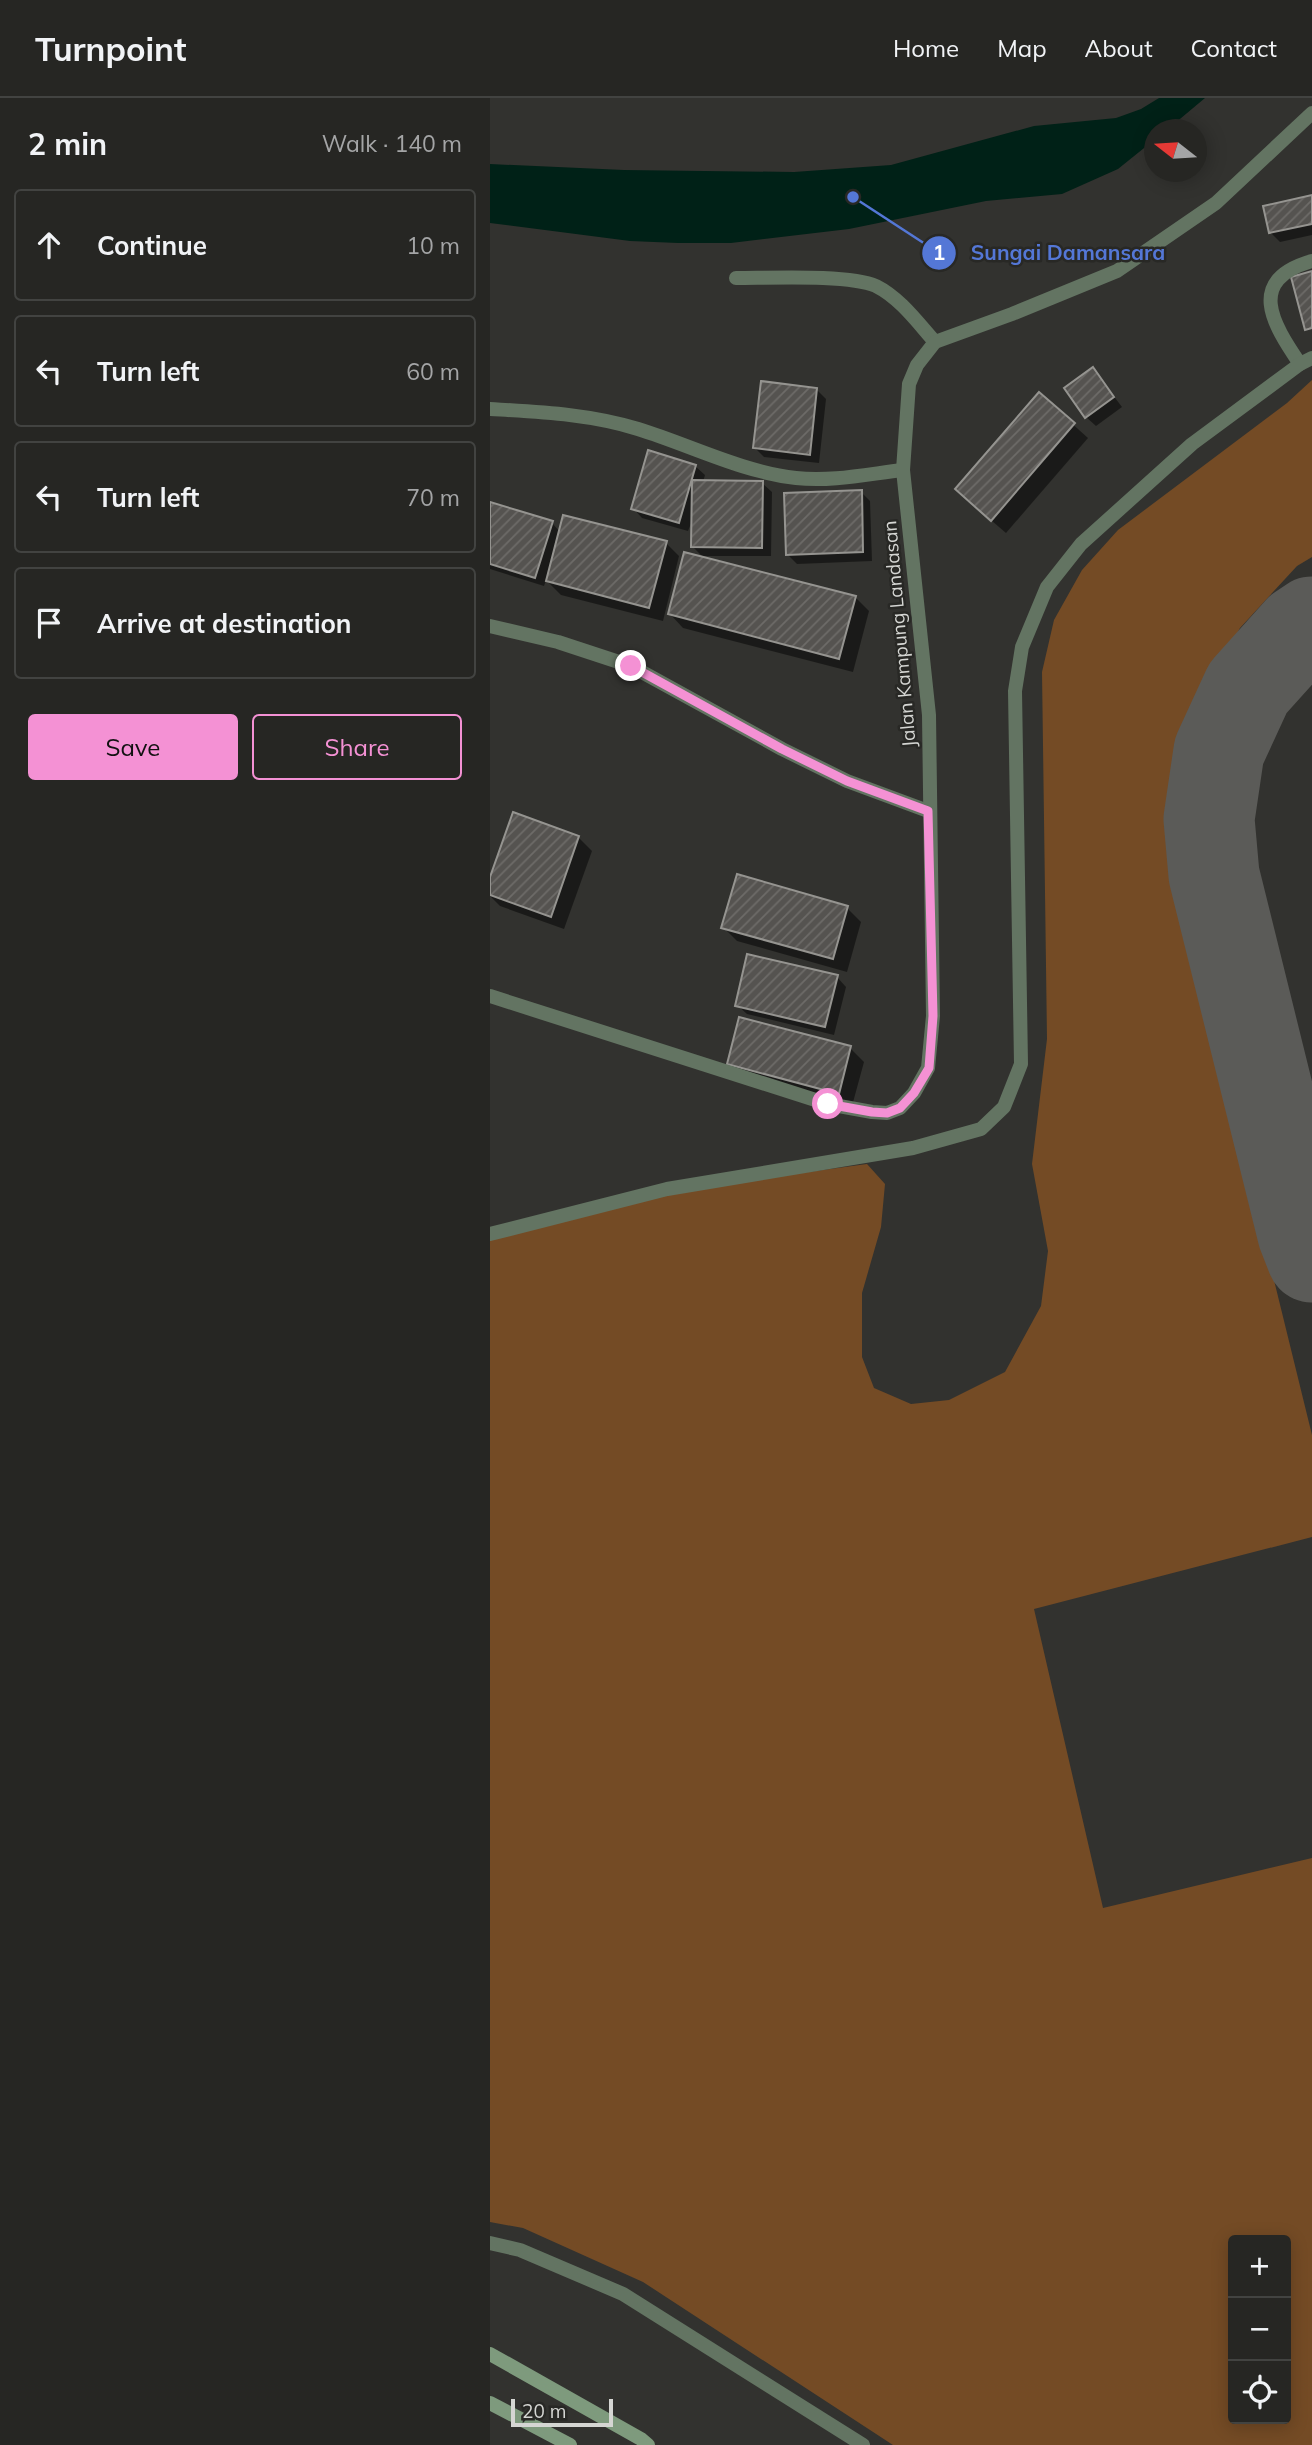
<!DOCTYPE html>
<meta charset="utf-8">
<style>
body{margin:0;font-family:Mulish,sans-serif;background:#323230;color:#f1f3f6}
.controls{position:absolute;right:21px;bottom:21px;display:grid;overflow:hidden;border-radius:7px;box-shadow:0 4px 18px #0003}
.controls button{width:63px;height:63px;display:grid;place-items:center;padding:0;border:0;border-bottom:2px solid #424341;background:#262623;color:#f1f3f6;font:35px sans-serif}
.compass{position:absolute;left:654px;top:21px;width:63px;height:63px;border-radius:50%;background:#262623;box-shadow:0 4px 18px #0003;rotate:287deg}
.scale{position:absolute;left:21px;bottom:18px;width:102px;box-sizing:border-box;padding-left:7px;border:4px solid #d5d6d3;border-top:0;font-size:19px;line-height:24px;white-space:nowrap;color:#d5d6d3;-webkit-text-stroke:5px #282825;paint-order:stroke}
.stop{position:absolute;width:21px;height:21px;margin:-16px;border:5px solid #f491d4;border-radius:50%;background:#fff}
.stop.end{background:#f491d4;border-color:#fff;box-shadow:0 2px 7px #0008}
.list{margin:0;padding:0;list-style:none}
h2{display:flex;justify-content:space-between;align-items:center;height:91px;margin:0;padding:0 28px;font-size:30px}
h2 small{font-size:23px;font-weight:400;color:#a4a5a6}
.list li{display:grid;grid-template-columns:46px 1fr auto;gap:21px;align-items:center;box-sizing:border-box;height:112px;margin:0 14px 14px;padding:0 14px;border:2px solid #424341;border-radius:7px}
.list b{display:block;font-size:26px;white-space:nowrap}
.list em{font-size:23px;font-style:normal;color:#a4a5a6}
.actions{display:flex;gap:14px;padding:21px 28px}
.actions a{flex:1;padding:16px 0;border:2px solid #f491d4;border-radius:7px;text-align:center;font-size:24px;color:#f491d4}
.actions .main{background:#f491d4;color:#111}
.icon{flex:none;width:38px;height:38px;fill:none;stroke:currentColor;stroke-width:2;stroke-linecap:round;stroke-linejoin:round}
.map{position:relative;flex:none;width:822px;height:2347px;overflow:hidden}
header{display:flex;align-items:center;gap:42px;box-sizing:border-box;height:98px;padding:0 35px;background:#262623;border-bottom:2px solid #424341}
header strong{font-size:33px}
nav{display:flex;gap:38px;margin-inline-start:auto;font-size:24px}
main{display:flex}
aside{flex:1;background:#262623}
.map>svg:first-child{display:block}
.grass{fill:#744b25;fill-rule:evenodd}
.water{fill:#002117}
.shadow{fill:#0007}
.lines{fill:none;stroke-linecap:round;stroke-linejoin:round}
.taxiway{stroke:#5b5b58;stroke-width:91}
.building{fill:url(#building-hatch);stroke:#959490;stroke-width:2}
.service{stroke:#637462;stroke-width:14}
.minor{stroke:#637462;stroke-width:14}
.secondary{stroke:#7e9a7d;stroke-width:14}
.route{stroke:#f491d4;stroke-width:9}
.labels{text-anchor:middle;stroke-width:5;stroke-linejoin:round;paint-order:stroke}
.street-label{font-size:19px;fill:#d5d6d3;stroke:#282825}
.leader{fill:none;stroke:#5477d6;stroke-width:2.5}
.callout-dot{fill:#5477d6;stroke:#282825;stroke-width:2.5}
.mark-label{font-size:21px;text-anchor:middle;font-weight:bold;fill:#fff}
.callout-label{font-size:21px;text-anchor:middle;font-weight:bold;fill:#5477d6;stroke:#282825;stroke-width:5;stroke-linejoin:round;paint-order:stroke}
</style>
<header>
<strong>Turnpoint</strong>
<nav><a>Home</a><a>Map</a><a>About</a><a>Contact</a></nav>
</header>
<main>
<aside>
<h2>2 min<small>Walk · 140 m</small></h2>
<ul class="list">
<li><svg class="icon" aria-label="ahead" viewBox="0 0 24 24"><path d="M12 20V5M6 11l6-6 6 6"/></svg><div><b>Continue</b></div><em>10 m</em></li>
<li><svg class="icon" aria-label="left" viewBox="0 0 24 24"><path d="M17 20v-9H6M10 6l-5 5 5 5"/></svg><div><b>Turn left</b></div><em>60 m</em></li>
<li><svg class="icon" aria-label="left" viewBox="0 0 24 24"><path d="M17 20v-9H6M10 6l-5 5 5 5"/></svg><div><b>Turn left</b></div><em>70 m</em></li>
<li><svg class="icon" aria-label="arrive" viewBox="0 0 24 24"><path d="M6 21V4h12l-3 4 3 4H6"/></svg><div><b>Arrive at destination</b></div></li>
</ul>
<div class="actions"><a class="main">Save</a><a>Share</a></div>
</aside>
<div class="map">
<svg width="822" height="2347" viewBox="0 0 822 2347">
<defs>
<pattern id="building-hatch" width="6" height="6" patternUnits="userSpaceOnUse" patternTransform="scale(1.75)"><rect width="6" height="6" fill="#555350"/><path d="M-1 1l2-2M0 6l6-6M5 7l2-2" fill="none" stroke="#6d6b68"/></pattern>
</defs>
<rect width="100%" height="100%" fill="#32322f"/>
<path class="grass" d="M822,282V459L807,468L750,530L707,611L683,718L691,803L822,1337V1439L544,1511L613,1810L822,1760V2347H403L153,2184L33,2130L0,2124V1140L208,1089L377,1066L395,1086L391,1129L372,1195V1259L384,1290L421,1306L459,1302L515,1274L551,1208L558,1153L542,1066L557,941L552,574L564,522L592,472L628,432L797,305ZM743,2142H796V2321H743Z"/>
<polygon class="water" points="669,0 715,0 678,31 664,32 664,42 628,71 572,96 496,103 359,131 241,145 188,145 140,143 0,125 0,66 134,72 304,74 401,67 544,28 626,20 651,11"/>
<g class="shadow">
<polygon points="822,98 822,137 790,144 780,134"/>
<polygon points="603,271 632,309 606,328 596,319"/>
<polygon points="326,291 336,301 329,365 274,359 265,350"/>
<polygon points="549,296 598,340 516,435 481,405"/>
<polygon points="205,368 215,377 213,384 272,385 282,394 281,458 212,458 202,448 202,423 198,433 152,420 143,410"/>
<polygon points="371,394 380,403 382,463 307,466 297,456"/>
<polygon points="0,406 62,425 70,434 176,445 189,458 173,523 71,497 56,482 54,488 0,471"/>
<polygon points="365,499 379,513 363,574 193,530 180,516"/>
<polygon points="88,739 102,753 74,831 10,808 0,798 0,784"/>
<polygon points="357,810 371,824 357,874 247,843 233,829"/>
<polygon points="347,879 356,889 344,937 257,916 247,907"/>
<polygon points="360,950 374,964 362,1008 252,979 239,966"/>
</g>
<g class="lines">
<polyline class="taxiway" points="822,524 810,532 758,590 729,653 719,721 724,777 813,1136 822,1159"/>
</g>
<g class="building">
<polygon points="822,97 822,126 779,135 773,108"/>
<polygon points="822,173 822,230 815,232 801,179"/>
<polygon points="603,269 624,299 595,320 574,290"/>
<polygon points="271,283 327,290 320,357 263,350"/>
<polygon points="549,294 585,325 501,423 465,391"/>
<polygon points="158,352 206,367 189,425 141,411"/>
<polygon points="202,382 273,383 272,450 201,449"/>
<polygon points="372,392 373,454 296,457 294,395"/>
<polygon points="0,404 63,423 45,480 0,466"/>
<polygon points="73,417 177,443 159,510 56,483"/>
<polygon points="194,454 366,498 349,561 178,516"/>
<polygon points="23,714 89,738 61,819 0,797 0,779"/>
<polygon points="247,776 358,808 343,861 231,830"/>
<polygon points="257,856 348,877 335,929 245,908"/>
<polygon points="249,919 361,948 349,996 237,966"/>
</g>
<g class="lines">
<g class="service">
<path d="M246,180C279,180 360,176 386,188C410,200 428,225 445,244"/>
<path d="M810,266C782,225 756,182 822,163"/>
<path d="M0,311C50,314 100,316 148,331C200,347 252,374 306,380C341,384 378,376 413,372"/>
<polyline points="0,528 68,544 141,568 292,651 357,683 438,713"/>
<polyline points="0,1136 177,1091 423,1050 491,1031 514,1009 531,966 525,593 532,549 557,489 591,446 702,346 810,266 822,260"/>
<polyline points="0,2145 30,2152 133,2196 373,2347"/>
</g>
<polyline class="minor" points="0,898 338,1006 382,1014 397,1015 410,1010 424,995 438,970 443,918 439,617 413,372 419,286 427,267 445,244 522,216 627,173 726,105 822,15"/>
<g class="secondary">
<polyline points="0,2256 151,2341 158,2347"/>
<polyline points="0,2305 80,2347"/>
</g>
</g>
<g class="lines">
<polyline class="route" points="141,568 292,651 357,683 438,713 443,918 439,970 424,995 410,1010 397,1015 382,1014 338,1006"/>
</g>
<g class="labels">
<g class="street-label">
<text transform="translate(409 536) rotate(-95)" y="7">Jalan Kampung Landasan</text>
</g>
</g>
<path class="leader" d="M363 99L449 155"/>
<g class="callout-dot">
<circle cx="363" cy="99" r="7"/>
<circle cx="449" cy="155" r="18"/>
</g>
<g class="mark-label">
<text x="449" y="162">1</text>
</g>
<g class="callout-label">
<text x="578" y="162">Sungai Damansara</text>
</g>
</svg>
<div class="controls">
<button>+</button>
<button>−</button>
<button><svg class="icon" aria-label="locate" viewBox="0 0 24 24"><circle cx="12" cy="12" r="6"/><path d="M12 2v4M12 18v4M2 12h4M18 12h4"/></svg></button>
</div>
<svg class="compass" viewBox="-18 -18 36 36"><path d="M0-13l5 13h-10z" fill="#e53935"/><path d="M0 13l5-13h-10z" fill="#a4a5a6"/></svg>
<div class="scale">20 m</div>
<div class="stop" style="left:338px;top:1006px"></div>
<div class="stop end" style="left:141px;top:568px"></div>
</div>
</main>
